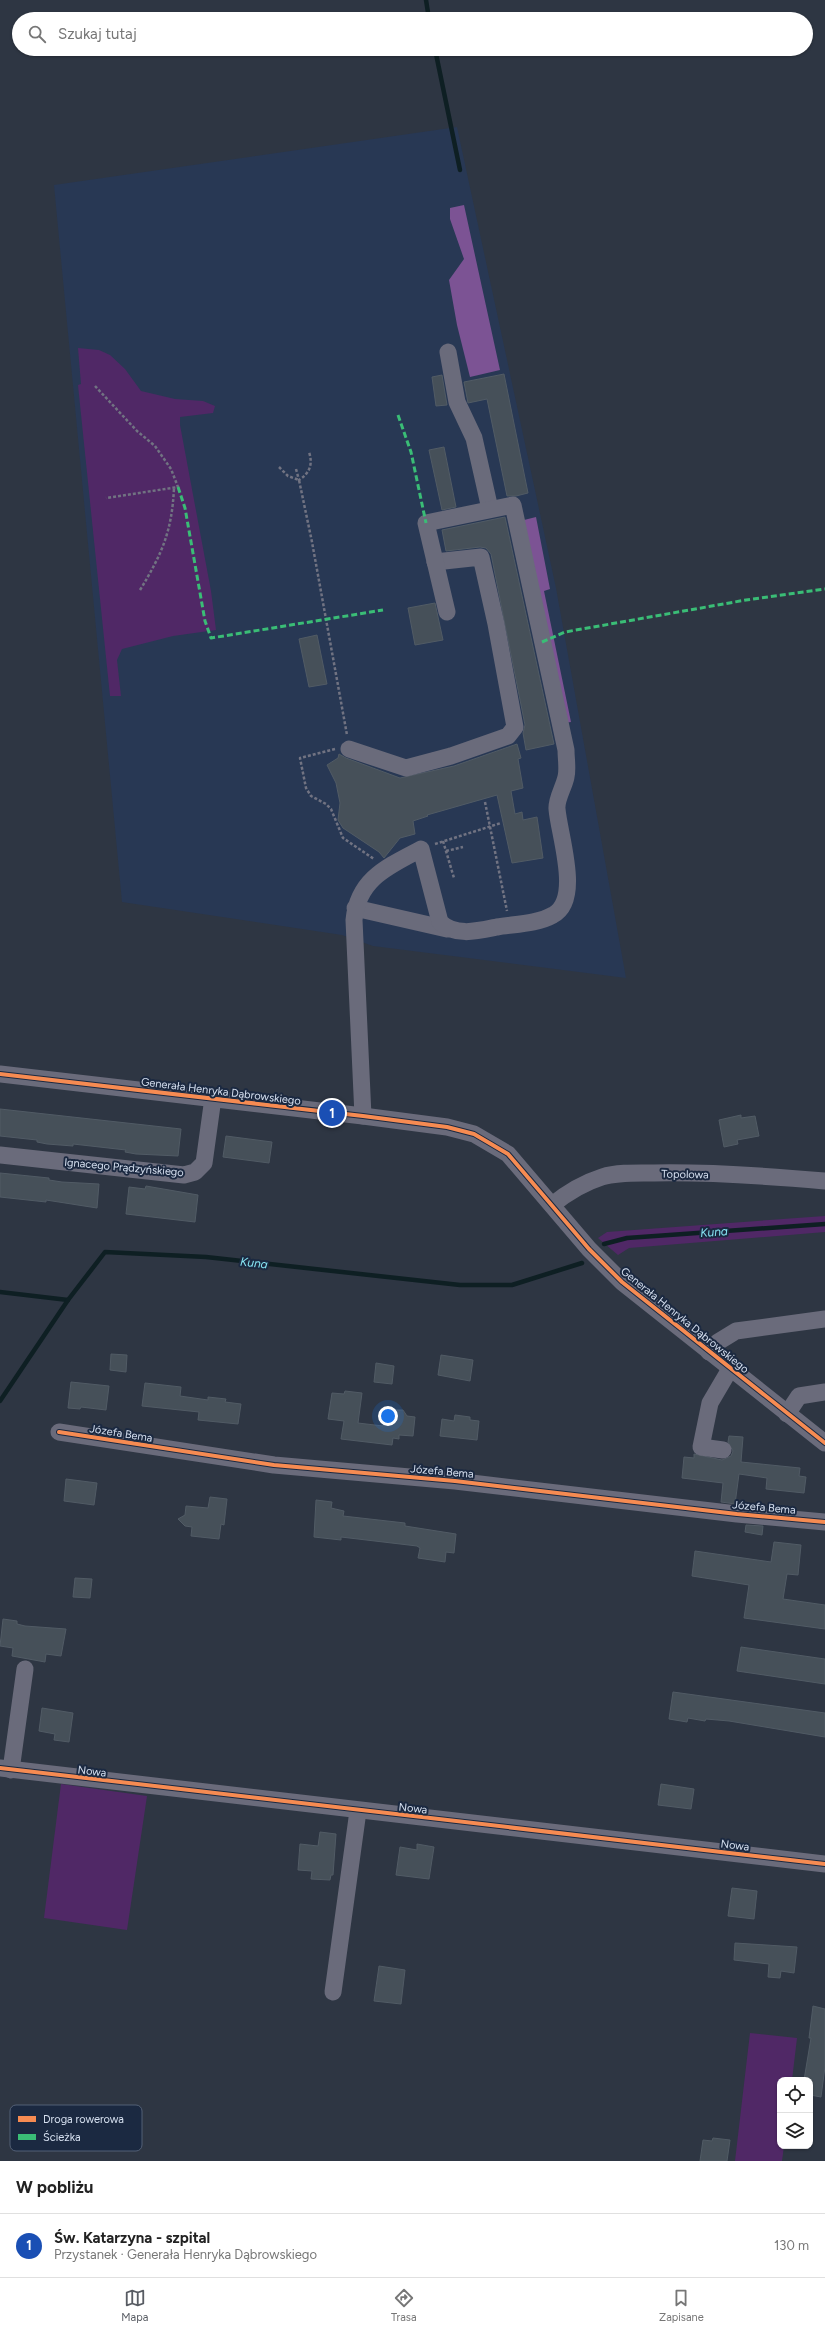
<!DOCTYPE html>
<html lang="pl">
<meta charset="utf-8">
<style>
body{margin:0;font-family:Figtree,sans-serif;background:#f2f2f2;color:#222}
.controls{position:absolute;right:12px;bottom:12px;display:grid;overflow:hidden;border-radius:8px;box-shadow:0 1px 3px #0004}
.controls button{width:36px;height:36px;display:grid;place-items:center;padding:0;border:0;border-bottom:1px solid #e0e0e0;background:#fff;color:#222;font:20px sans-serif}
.you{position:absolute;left:388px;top:1416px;width:14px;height:14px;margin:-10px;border:3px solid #fff;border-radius:50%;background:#1a73e8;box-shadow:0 0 0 6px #1a73e833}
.badge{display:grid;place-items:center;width:26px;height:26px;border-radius:50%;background:#585c63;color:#fff;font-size:13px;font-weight:700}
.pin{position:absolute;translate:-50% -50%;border:2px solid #fff;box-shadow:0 1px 4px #0006}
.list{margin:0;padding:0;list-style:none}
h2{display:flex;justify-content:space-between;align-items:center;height:52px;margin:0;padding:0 16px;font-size:17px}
h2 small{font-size:13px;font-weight:400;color:#767676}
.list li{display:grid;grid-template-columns:26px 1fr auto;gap:12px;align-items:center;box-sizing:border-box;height:64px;padding:0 16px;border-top:1px solid #e0e0e0}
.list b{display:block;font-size:15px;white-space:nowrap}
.list p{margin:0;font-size:13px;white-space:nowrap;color:#767676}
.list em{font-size:13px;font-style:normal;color:#767676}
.icon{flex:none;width:22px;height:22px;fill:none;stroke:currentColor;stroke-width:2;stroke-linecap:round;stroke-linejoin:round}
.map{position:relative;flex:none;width:825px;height:2161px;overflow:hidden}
.search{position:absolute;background:#fff;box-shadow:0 1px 3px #0004;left:12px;right:12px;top:12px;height:44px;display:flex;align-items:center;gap:10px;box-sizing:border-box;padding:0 14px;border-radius:22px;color:#767676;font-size:15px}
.sheet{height:116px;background:#fff}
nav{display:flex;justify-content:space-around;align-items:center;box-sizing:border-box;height:56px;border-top:1px solid #e0e0e0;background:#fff;font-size:11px;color:#767676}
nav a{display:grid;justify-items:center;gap:2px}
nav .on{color:#585c63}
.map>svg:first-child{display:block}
.built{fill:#283854}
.green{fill:#502866}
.forest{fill:#7c5394}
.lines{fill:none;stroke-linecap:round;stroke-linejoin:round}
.stream{stroke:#0e1f23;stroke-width:4.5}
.building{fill:#465059;stroke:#515b65}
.path{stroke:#717382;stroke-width:2.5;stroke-dasharray:3 2;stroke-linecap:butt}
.minor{stroke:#6a6b7b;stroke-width:17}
.quiet{stroke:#3abd76;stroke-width:3;stroke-dasharray:6 3;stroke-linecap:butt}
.cycleway-casing{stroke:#1b2941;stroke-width:6}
.cycleway{stroke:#f68b52;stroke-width:4}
.labels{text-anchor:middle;stroke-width:4;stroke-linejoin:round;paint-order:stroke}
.street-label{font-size:11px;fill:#d6e0f0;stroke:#1b2941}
.water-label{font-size:12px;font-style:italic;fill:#87e6f5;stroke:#1b2941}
.key{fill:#1b2941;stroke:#536076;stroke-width:1}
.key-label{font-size:11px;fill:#d6e0f0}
</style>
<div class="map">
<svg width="825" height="2161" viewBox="0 0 825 2161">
<rect width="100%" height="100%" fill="#2e3643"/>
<polygon class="built" points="457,127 556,588 626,978 373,946 342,935 122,902 54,185"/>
<g class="green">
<polygon points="78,348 99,350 110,355 125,369 141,391 175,399 203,401 215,406 213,413 180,417 180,425 211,591 216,630 173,636 122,649 117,660 121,696 110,696 78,385 81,384"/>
<polygon points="825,1216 825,1232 629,1248 618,1255 598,1238 607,1232"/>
<polygon points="61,1784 147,1796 127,1930 44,1918"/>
<polygon points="750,2033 797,2038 792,2080 780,2080 780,2146 784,2146 782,2161 735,2161"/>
</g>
<g class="forest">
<polygon points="464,205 500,370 470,377 457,325 449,280 464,259 450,219 450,208"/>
<polygon points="536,517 550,589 544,591 571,722 563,723 520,521"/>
</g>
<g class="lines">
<g class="stream">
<polyline points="426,0 429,19"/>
<polyline points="435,49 460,170"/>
<polyline points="604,1244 627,1238 825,1224"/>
<polyline points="0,1292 68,1300"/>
<polyline points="0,1401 68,1300 105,1252 206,1257 460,1285 512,1285 582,1263"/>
</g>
</g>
<g class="building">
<polygon points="504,374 528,493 516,496 507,496 487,399 468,403 464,382"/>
<polygon points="442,375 447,405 436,406 432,377"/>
<polygon points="444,447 456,507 442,510 429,450"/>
<polygon points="505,517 554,744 526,750 523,733 525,725 491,554 486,548 480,547 446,551 442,530"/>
<polygon points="435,603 443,640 415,645 408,608"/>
<polygon points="317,635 327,684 309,687 299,639"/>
<polygon points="517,744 521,758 518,759 523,788 511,791 515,814 522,812 523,820 537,817 543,858 512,863 497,795 427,815 428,816 413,821 415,834 400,838 384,858 379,852 343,828 338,820 340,803 336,783 327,765 338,758 339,754 346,758 400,778 454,766"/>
<polygon points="0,1109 181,1129 178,1156 136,1154 125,1152 126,1150 73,1144 73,1146 47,1144 37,1142 37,1140 0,1136"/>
<polygon points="741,1115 741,1118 755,1116 759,1136 737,1140 738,1144 724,1147 719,1120"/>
<polygon points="226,1136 272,1142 269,1163 223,1157"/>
<polygon points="0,1173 49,1178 49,1180 62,1182 99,1184 97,1208 46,1200 46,1202 0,1197"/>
<polygon points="146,1186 198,1195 195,1222 126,1214 129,1187 145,1189"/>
<polygon points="111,1354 127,1355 126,1372 110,1370"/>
<polygon points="441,1355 473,1360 470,1381 438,1375"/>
<polygon points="376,1363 394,1366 392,1384 374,1382"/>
<polygon points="71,1382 109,1386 106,1410 81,1407 80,1409 68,1408"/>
<polygon points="145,1383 181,1387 180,1396 208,1400 208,1397 226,1399 225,1402 241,1404 238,1424 198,1420 199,1412 142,1406"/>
<polygon points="345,1391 362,1393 358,1423 383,1426 385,1410 403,1410 407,1416 415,1417 413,1436 399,1435 399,1439 393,1438 392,1445 341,1439 344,1421 328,1419 332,1393 344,1394"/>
<polygon points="455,1415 470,1417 470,1420 479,1421 477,1440 440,1436 442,1419 454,1421"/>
<polygon points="729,1436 743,1437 741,1462 800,1468 799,1476 806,1477 804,1493 766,1489 767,1478 739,1474 735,1504 721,1502 723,1483 682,1478 684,1457 694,1458 694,1454 722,1460 731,1456 733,1451 728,1442"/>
<polygon points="66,1479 97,1483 94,1505 64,1501"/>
<polygon points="210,1497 227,1499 224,1525 221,1524 219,1539 191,1536 192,1527 185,1526 178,1519 185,1515 186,1506 208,1508"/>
<polygon points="316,1500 332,1502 331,1508 344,1511 343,1516 405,1523 405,1526 456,1534 454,1553 446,1552 445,1562 418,1558 420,1548 417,1546 341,1537 341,1540 314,1537"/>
<polygon points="746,1525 763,1526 762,1535 745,1532"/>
<polygon points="774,1542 801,1545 798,1575 787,1574 783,1599 825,1605 825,1629 744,1618 749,1585 692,1576 695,1551 771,1562"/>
<polygon points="75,1578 92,1579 90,1598 73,1597"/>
<polygon points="3,1619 17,1621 17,1624 25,1626 66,1629 61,1656 46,1654 45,1662 12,1656 13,1648 0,1646"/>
<polygon points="741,1647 825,1659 825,1684 737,1671"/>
<polygon points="673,1692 825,1713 825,1737 729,1721 706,1719 705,1721 688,1718 687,1722 669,1719"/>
<polygon points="42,1708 73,1713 69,1742 54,1740 55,1734 39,1731"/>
<polygon points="661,1784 694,1789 691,1809 658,1805"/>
<polygon points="320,1832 336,1834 333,1875 331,1875 330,1880 311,1879 312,1871 298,1870 300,1844 318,1846"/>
<polygon points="417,1844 434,1847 429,1879 396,1875 400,1847 417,1850"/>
<polygon points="732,1888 757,1891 754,1919 728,1916"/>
<polygon points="735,1943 797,1947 794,1973 781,1971 780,1978 768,1977 769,1964 734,1960"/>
<polygon points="379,1966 405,1970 401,2004 374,2001"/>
<polygon points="813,2006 825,2009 825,2067 821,2097 810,2095 810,2080 804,2080 811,2038 809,2038"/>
<polygon points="713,2138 730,2140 727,2161 700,2161 703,2140 712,2141"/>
</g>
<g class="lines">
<g class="path">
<polyline points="95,386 137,431 155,446 171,469 178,487 106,498"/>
<polyline points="279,467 288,476 299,480 312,542 347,735"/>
<path d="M296,469L299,480C310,473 313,464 309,452"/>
<path d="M140,590C162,554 172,531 174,488"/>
<polyline points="335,749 300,758 306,788 311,796 326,804 331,809 343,838 374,859"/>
<polyline points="485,802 507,911"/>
<polyline points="443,841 454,878"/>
<polyline points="435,844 501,823"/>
<polyline points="446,851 463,847"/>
</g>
<g class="minor">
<polyline points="448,352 457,402 474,438 490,509"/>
<polyline points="349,749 406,768 451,756 508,736 515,727 496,624 481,557 435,562"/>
<polyline points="355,908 447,929"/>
<polyline points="0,1074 363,1116 447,1127 474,1134 508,1154 589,1249 622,1282 825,1443"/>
<path d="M363,1116L354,920C358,879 387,867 421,849L440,922C455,937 478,931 497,927C515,924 537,924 553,915C582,900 559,835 557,809C556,799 564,787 566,777C568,769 566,759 566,750L513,505L426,523L447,612"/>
<polyline points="0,1155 184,1175 195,1172 204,1163 213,1098"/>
<path d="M552,1205C568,1192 583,1183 602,1177C618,1172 638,1173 654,1173C711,1172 768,1176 825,1181"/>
<polyline points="709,1352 718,1342 736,1331 825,1319"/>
<polyline points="787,1414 799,1396 825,1392"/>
<polyline points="59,1432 274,1465 455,1481 737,1514 825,1522"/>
<polyline points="723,1450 701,1447 710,1403 730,1369"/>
<polyline points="0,1768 825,1864"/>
<polyline points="11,1770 25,1669"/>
<polyline points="333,1992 358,1811"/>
</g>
<g class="quiet">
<polyline points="398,415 411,452 426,523"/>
<polyline points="178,487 185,508 205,621 211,638 383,610"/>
<polyline points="542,642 565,632 746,600 825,589"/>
</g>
<g class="cycleway-casing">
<g id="cycleway">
<polyline points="0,1074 363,1116 447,1127 474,1134 508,1154 589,1249 622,1282 825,1443"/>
<polyline points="59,1432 274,1465 455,1481 737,1514 825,1522"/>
<polyline points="0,1768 825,1864"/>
</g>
</g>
<use href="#cycleway" class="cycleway"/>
</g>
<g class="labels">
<g class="street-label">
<text transform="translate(221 1091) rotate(7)" y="4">Generała Henryka Dąbrowskiego</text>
<text transform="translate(124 1167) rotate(5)" y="4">Ignacego Prądzyńskiego</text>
<text transform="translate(685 1174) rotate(1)" y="4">Topolowa</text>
<text transform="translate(685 1320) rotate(39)" y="4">Generała Henryka Dąbrowskiego</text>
<text transform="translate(121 1433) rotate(9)" y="4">Józefa Bema</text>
<text transform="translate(442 1471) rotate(5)" y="4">Józefa Bema</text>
<text transform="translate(764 1507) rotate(5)" y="4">Józefa Bema</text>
<text transform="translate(92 1771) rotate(7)" y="4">Nowa</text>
<text transform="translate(413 1808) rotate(6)" y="4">Nowa</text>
<text transform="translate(735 1845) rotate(7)" y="4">Nowa</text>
</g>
<g class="water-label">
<text transform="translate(714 1232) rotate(-4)" y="4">Kuna</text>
<text transform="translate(254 1263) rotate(6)" y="4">Kuna</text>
</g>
</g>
<rect x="10" y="2105" width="132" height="46" rx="6" class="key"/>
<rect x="18" y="2116" width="18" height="6" fill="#f68b52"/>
<rect x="18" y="2134" width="18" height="6" fill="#3abd76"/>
<g class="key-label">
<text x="43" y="2123">Droga rowerowa</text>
<text x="43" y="2141">Ścieżka</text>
</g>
</svg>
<div class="controls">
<button><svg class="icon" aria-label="locate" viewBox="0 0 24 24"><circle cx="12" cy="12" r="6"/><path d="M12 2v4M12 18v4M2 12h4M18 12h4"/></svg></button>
<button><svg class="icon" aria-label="layers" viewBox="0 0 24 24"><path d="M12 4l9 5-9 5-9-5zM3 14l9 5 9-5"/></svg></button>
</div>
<div class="you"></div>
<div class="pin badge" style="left:332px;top:1113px;background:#1a4fb4">1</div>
<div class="search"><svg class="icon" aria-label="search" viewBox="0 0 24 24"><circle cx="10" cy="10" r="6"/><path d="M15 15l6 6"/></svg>Szukaj tutaj</div>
</div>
<section class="sheet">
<h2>W pobliżu<small></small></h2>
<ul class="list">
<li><span class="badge" style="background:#1a4fb4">1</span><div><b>Św. Katarzyna - szpital</b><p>Przystanek · Generała Henryka Dąbrowskiego</p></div><em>130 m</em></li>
</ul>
</section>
<nav>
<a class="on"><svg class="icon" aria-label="map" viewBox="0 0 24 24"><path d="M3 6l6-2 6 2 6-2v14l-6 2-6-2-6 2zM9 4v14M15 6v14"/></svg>Mapa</a>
<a><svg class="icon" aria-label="directions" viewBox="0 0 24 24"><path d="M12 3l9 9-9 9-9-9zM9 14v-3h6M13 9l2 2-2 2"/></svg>Trasa</a>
<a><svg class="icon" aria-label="saved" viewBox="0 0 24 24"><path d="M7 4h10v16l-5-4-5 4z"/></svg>Zapisane</a>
</nav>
